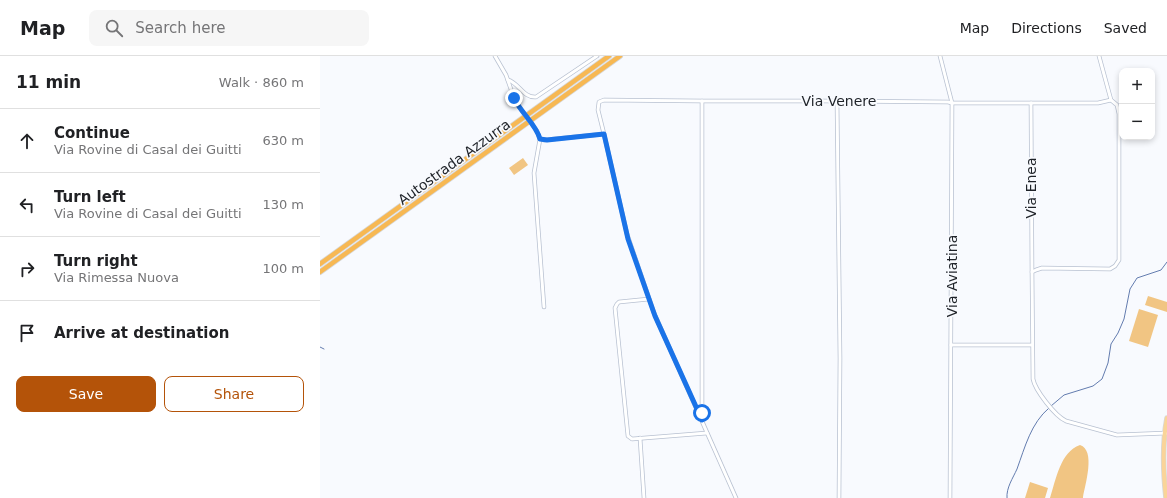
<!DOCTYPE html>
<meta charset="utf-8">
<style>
body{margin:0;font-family:"DejaVu Sans",sans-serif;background:#f6f6f6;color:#202124}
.controls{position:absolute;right:12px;top:12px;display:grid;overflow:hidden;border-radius:8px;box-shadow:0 2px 6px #0003}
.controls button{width:36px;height:36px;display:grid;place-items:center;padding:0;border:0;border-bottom:1px solid #e0e0e0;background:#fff;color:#202124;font:20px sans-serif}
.stop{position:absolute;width:12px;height:12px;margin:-9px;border:3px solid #1a73e8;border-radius:50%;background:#fff}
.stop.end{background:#1a73e8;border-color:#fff;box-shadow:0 1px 4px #0008}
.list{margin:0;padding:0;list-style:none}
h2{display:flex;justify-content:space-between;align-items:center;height:52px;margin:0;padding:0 16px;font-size:17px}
h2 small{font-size:13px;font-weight:400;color:#757577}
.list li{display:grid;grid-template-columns:26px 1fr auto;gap:12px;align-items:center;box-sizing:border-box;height:64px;padding:0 16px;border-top:1px solid #e0e0e0}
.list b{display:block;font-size:15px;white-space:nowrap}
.list p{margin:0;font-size:13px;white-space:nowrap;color:#757577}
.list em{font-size:13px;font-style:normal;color:#757577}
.actions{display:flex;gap:8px;padding:12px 16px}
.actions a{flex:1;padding:9px 0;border:1px solid #b45309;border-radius:8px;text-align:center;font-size:14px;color:#b45309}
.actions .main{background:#b45309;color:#fff}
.icon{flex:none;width:22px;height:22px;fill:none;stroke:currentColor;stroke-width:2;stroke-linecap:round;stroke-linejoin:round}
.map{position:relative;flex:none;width:847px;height:442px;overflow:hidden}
header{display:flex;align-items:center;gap:24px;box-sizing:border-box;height:56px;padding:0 20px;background:#fff;border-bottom:1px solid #e0e0e0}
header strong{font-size:19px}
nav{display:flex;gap:22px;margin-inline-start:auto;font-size:14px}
.search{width:280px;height:36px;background:#f6f6f6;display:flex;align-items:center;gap:10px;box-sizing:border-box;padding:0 14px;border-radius:8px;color:#757577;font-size:15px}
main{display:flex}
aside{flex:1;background:#fff}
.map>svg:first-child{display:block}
.green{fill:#f1c583}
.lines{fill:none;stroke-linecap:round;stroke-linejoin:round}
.stream{stroke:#637caf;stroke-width:1}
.minor-casing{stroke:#b8c1d1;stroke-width:4.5}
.major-casing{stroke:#d6d7d8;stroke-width:5.5}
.highway-casing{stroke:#d6d7d8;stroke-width:6}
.minor{stroke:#fff;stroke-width:3}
.major{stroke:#fad498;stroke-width:4}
.highway{stroke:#f7b853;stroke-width:4.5}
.minor-bridge-casing{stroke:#b8c1d1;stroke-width:4.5;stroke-linecap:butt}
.minor-bridge{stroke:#fff;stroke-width:3}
.route{stroke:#1a73e8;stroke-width:5}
.labels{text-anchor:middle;stroke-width:3.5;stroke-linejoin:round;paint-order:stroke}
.street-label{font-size:14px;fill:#1e2228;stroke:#f8fafe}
</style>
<header>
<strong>Map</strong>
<div class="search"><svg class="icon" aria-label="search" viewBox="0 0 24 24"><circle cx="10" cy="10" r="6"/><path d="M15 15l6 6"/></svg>Search here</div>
<nav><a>Map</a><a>Directions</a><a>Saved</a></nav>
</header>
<main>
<aside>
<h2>11 min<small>Walk · 860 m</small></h2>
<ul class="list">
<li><svg class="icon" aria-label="ahead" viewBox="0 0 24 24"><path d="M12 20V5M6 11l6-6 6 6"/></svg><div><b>Continue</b><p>Via Rovine di Casal dei Guitti</p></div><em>630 m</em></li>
<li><svg class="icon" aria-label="left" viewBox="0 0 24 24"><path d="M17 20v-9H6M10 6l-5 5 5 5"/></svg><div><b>Turn left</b><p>Via Rovine di Casal dei Guitti</p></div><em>130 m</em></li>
<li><svg class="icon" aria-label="right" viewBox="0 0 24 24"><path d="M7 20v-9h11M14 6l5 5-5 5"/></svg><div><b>Turn right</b><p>Via Rimessa Nuova</p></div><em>100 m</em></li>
<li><svg class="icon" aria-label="arrive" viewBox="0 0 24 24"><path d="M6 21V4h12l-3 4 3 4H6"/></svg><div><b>Arrive at destination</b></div></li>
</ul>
<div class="actions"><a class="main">Save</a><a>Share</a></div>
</aside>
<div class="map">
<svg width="847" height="442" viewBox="0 0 847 442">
<rect width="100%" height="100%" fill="#f8fafe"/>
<g class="green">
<polygon points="203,102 208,109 194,119 189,112"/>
<polygon points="828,240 847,246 847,256 825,249"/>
<polygon points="819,253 838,259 828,291 809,285"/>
<path d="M760,389C776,394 765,429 763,441V442H730C736,424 740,396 760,389Z"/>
<polygon points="710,426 728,432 725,442 705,442"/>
</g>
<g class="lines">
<g class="stream">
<polyline points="0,291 4,293"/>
<polyline points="731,350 744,339 773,330 782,323 788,307 791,288 798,277 804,263 810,233 817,222 841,214 847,206"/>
<path d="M687,442C686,432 693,422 697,413C705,391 711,367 729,352"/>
</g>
<g class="minor-casing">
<g id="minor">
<polyline points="175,0 186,19 194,42 199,51"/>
<polyline points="620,0 632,47 630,442"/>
<path d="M779,0L791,44L797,49L799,58V204L795,210L790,213L722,212L716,214L712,216L713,323C715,334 735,360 746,365L797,379L847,377"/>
<path d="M188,24C199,27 203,42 216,41L277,0"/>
<polyline points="517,45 520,302 519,442"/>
<polyline points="711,47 712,216"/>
<polyline points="217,75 220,83 224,84 284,78 307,178 334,257 416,442"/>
<polyline points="284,78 278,54 279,46 284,44 382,45 517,45 628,46 632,47 778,47 791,44"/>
<polyline points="220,83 214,117 224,251"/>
<polyline points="329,243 299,246 297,248 295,252 308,380 312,383 387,377"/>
<polyline points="631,289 712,289"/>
<polyline points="382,362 382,45"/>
<polyline points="320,382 324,442"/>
</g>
</g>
<g class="major-casing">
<path id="major" d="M846,442C843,415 842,388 847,362"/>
</g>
<g class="highway-casing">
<g id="highway">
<polyline points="0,208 289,0"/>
<polyline points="0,216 300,0"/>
</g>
</g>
<use href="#minor" class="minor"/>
<use href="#major" class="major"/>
<use href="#highway" class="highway"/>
<g class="minor-bridge-casing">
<polyline id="minor-bridge" points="199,51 217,75"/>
</g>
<use href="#minor-bridge" class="minor-bridge"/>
</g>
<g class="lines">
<path class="route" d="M194,42C201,57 216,68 220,83L227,84L284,78L308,183L335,260L382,364V357"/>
</g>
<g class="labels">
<g class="street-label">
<text x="519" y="50">Via Venere</text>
<text transform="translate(134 106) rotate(-36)" y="5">Autostrada Azzurra</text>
<text transform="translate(711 132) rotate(-90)" y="5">Via Enea</text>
<text transform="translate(632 220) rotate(-90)" y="5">Via Aviatina</text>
</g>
</g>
</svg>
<div class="controls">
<button>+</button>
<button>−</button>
</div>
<div class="stop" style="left:382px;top:357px"></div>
<div class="stop end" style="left:194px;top:42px"></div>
</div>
</main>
